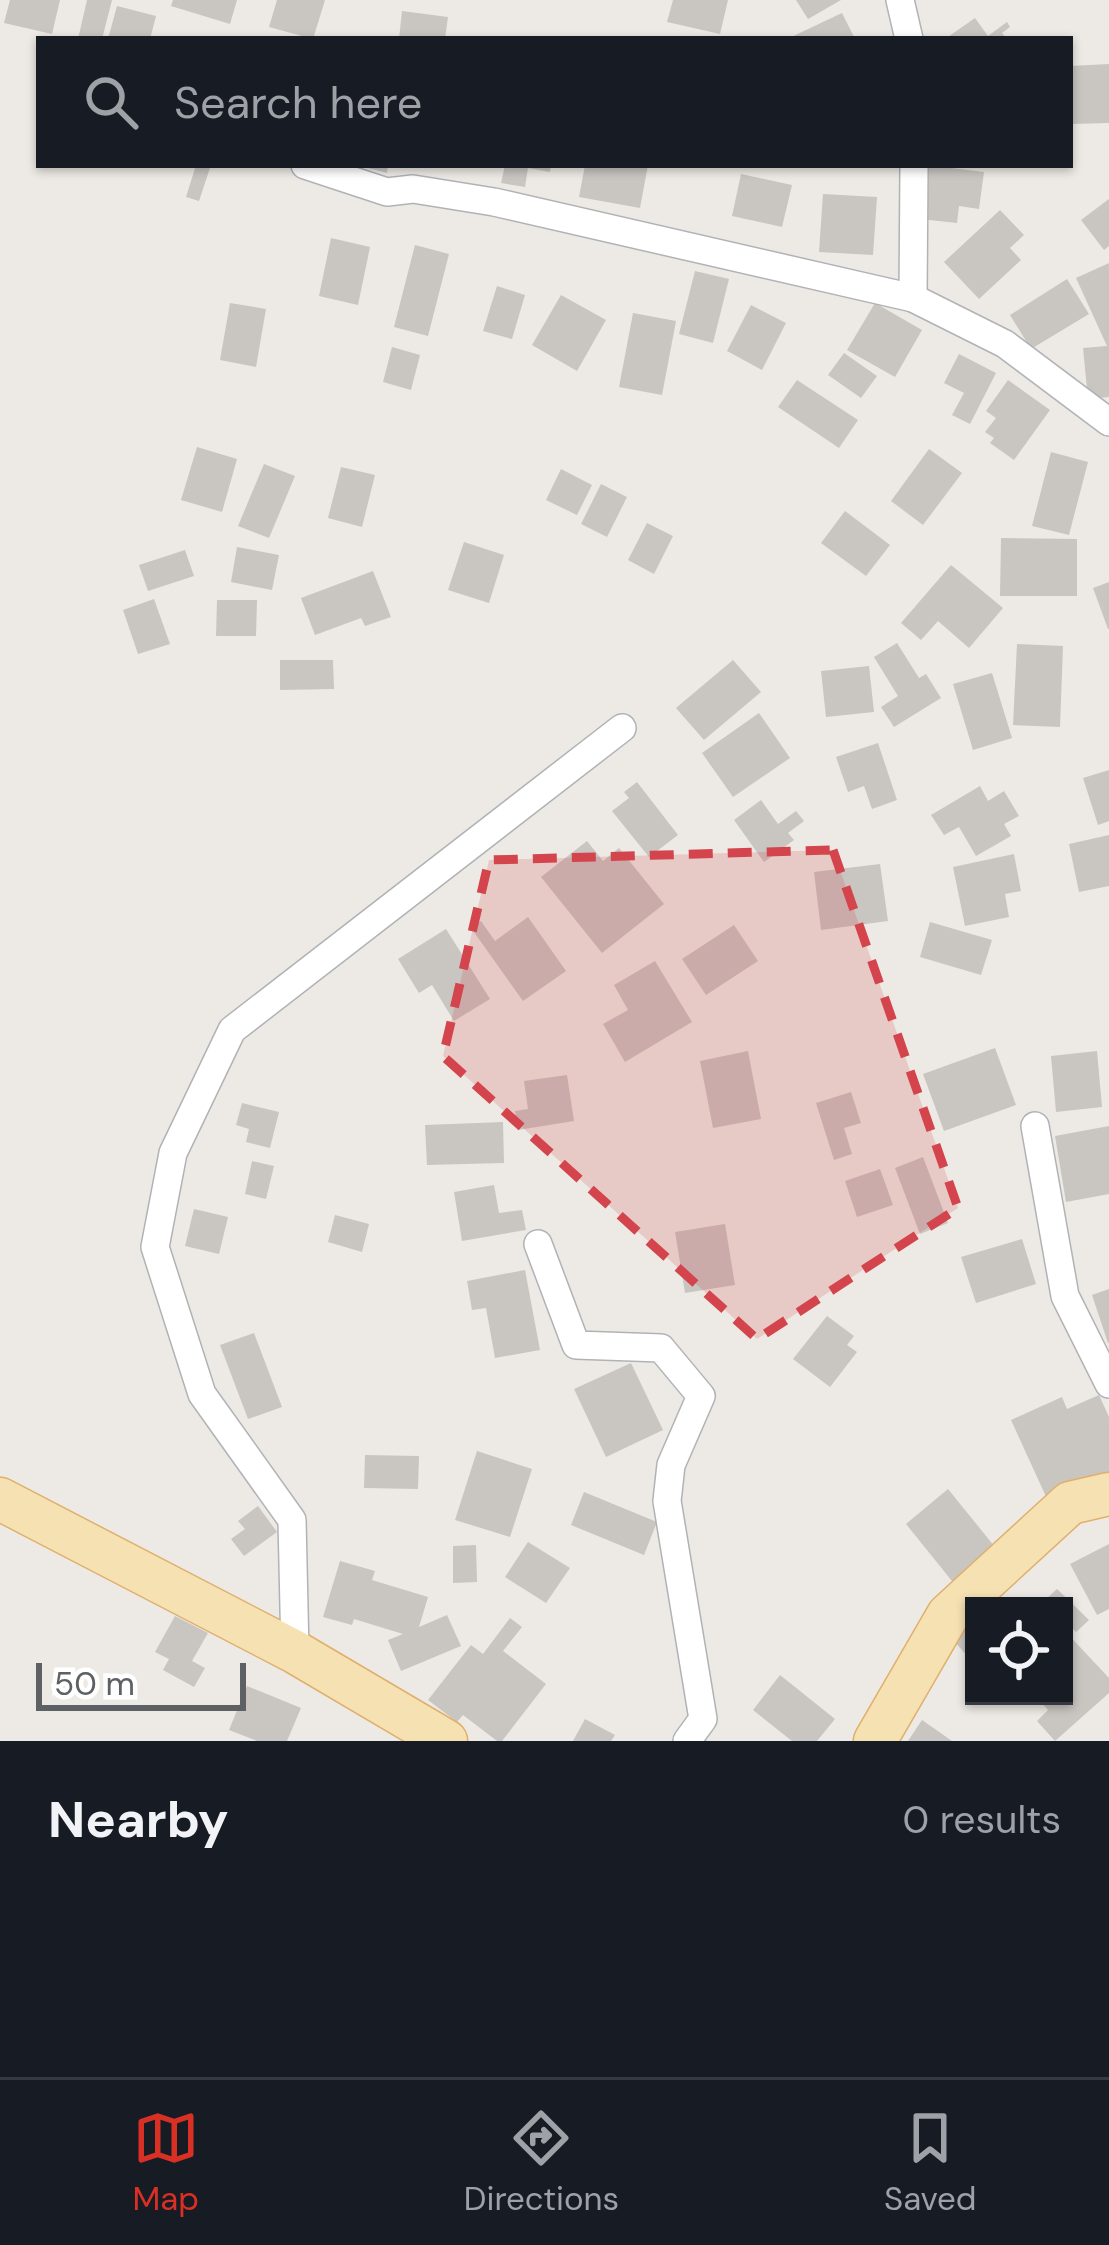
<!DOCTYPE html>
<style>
body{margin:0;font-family:"DM Sans",sans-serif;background:#20242c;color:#f1f3f6}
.controls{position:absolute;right:36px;bottom:36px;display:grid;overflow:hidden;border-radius:0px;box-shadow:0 3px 9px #0004}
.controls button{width:108px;height:108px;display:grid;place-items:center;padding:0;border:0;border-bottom:3px solid #363941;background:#171b24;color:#f1f3f6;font:60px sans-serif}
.scale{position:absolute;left:36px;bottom:30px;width:210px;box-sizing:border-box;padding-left:12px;border:6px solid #5d6163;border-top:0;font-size:33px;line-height:42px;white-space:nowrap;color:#5d6163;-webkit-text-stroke:9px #fff;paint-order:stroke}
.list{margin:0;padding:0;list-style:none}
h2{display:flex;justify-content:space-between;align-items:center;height:156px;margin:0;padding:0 48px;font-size:51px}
h2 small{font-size:39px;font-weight:400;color:#9ea1a6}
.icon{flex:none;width:66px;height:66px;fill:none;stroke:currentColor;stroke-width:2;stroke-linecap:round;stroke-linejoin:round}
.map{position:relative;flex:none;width:1109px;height:1741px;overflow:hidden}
.search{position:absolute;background:#171b24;box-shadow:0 3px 9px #0004;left:36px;right:36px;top:36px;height:132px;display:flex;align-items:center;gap:30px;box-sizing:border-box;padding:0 42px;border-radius:0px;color:#9ea1a6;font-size:45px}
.sheet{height:336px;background:#171b24}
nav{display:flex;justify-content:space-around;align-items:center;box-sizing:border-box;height:168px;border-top:3px solid #363941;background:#171b24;font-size:33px;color:#9ea1a6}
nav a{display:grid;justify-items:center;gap:6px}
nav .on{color:#d93025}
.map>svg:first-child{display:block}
.building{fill:#c9c5c1}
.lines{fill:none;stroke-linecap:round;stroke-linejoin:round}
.street-casing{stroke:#b0b3b5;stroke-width:30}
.primary-casing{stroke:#e0af6b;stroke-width:45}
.street{stroke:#fff;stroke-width:27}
.primary{stroke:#f5e1b2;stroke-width:42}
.marked{fill:#d4444c;fill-opacity:0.2;stroke:#d4444c;stroke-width:9;stroke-dasharray:24 15;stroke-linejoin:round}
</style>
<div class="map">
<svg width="1109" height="1741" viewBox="0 0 1109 1741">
<rect width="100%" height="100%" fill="#edeae5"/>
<g class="building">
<polygon points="10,0 60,0 52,34 4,23"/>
<polygon points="87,0 112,0 102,39 78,39"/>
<polygon points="173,0 237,0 230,24 171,6"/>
<polygon points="277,0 325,0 313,39 269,27"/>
<polygon points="673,0 728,0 720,34 667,22"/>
<polygon points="796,0 841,0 808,19"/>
<polygon points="117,6 156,16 150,39 108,39"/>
<polygon points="402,11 448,17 445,39 399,39"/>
<polygon points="842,13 855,39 787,39"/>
<polygon points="975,18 988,36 1007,22 1010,27 1002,33 1007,39 945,39"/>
<polygon points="1109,64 1109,123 1070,124 1070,66"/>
<polygon points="196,165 211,165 199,201 186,197"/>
<polygon points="357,165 388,165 387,173"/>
<polygon points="505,165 551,165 550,172 528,168 525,187 501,183"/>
<polygon points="585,165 648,165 640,208 579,197"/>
<polygon points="927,165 984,172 979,209 959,206 957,223 920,219"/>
<polygon points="741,174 792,185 782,227 732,216"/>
<polygon points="823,194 877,197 873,255 819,252"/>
<polygon points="1109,199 1109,246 1104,250 1081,220"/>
<polygon points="1000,210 1024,235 1010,248 1021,260 979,299 944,262"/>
<polygon points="331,238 370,247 358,305 319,296"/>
<polygon points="415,245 449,254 428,336 394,327"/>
<polygon points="1109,263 1109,397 1088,399 1083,348 1107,346 1076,278"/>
<polygon points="695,271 729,279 713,343 679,334"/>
<polygon points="1067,279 1089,314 1031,349 1010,315"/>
<polygon points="497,286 525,295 512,339 483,331"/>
<polygon points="561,295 606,320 577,371 532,345"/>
<polygon points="230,303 266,309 256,367 220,360"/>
<polygon points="875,303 922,330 895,377 847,350"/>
<polygon points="751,305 786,323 762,370 727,351"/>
<polygon points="633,313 676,321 662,395 619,387"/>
<polygon points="392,347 420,355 411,390 383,382"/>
<polygon points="844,353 877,376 861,398 828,375"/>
<polygon points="959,354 996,373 970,424 952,415 964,393 944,383"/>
<polygon points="797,380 858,420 839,448 778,407"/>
<polygon points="1008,380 1050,410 1014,460 990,443 994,438 985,432 996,418 986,411"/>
<polygon points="197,447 237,459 222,512 181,500"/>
<polygon points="929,449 962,473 923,525 891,501"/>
<polygon points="1051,452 1088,462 1069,535 1032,526"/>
<polygon points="264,464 295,476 269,538 238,526"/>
<polygon points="341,467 375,475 362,527 328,518"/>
<polygon points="561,469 592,485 577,515 546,500"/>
<polygon points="601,484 627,497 607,537 581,524"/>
<polygon points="845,511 890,545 866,576 821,543"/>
<polygon points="647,523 673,536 654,574 628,560"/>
<polygon points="1001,538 1077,539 1077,596 1000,596"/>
<polygon points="464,542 504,555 489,603 448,590"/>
<polygon points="237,547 279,555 272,590 231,582"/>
<polygon points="185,550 194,576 148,591 139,565"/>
<polygon points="951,565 1003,608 969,648 938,621 921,640 901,623"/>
<polygon points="373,571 391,617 365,626 361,618 315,635 301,598"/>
<polygon points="1109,582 1109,629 1108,629 1093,588"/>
<polygon points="154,599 170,644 138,654 123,610"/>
<polygon points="217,600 257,600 256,636 216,636"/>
<polygon points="897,643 919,678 926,674 941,698 894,727 881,707 898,696 874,657"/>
<polygon points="1017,644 1063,646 1060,727 1013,725"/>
<polygon points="280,660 333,660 334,689 280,690"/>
<polygon points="733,660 761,692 704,740 676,708"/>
<polygon points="869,666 874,712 826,717 821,671"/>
<polygon points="992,673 1012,738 973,750 953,684"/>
<polygon points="759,713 790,758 733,797 702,753"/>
<polygon points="878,743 897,800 872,809 864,786 848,792 836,757"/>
<polygon points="1109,770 1109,821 1098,825 1083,778"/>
<polygon points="637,782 678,835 649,857 612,811 629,798 624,792"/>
<polygon points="980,786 988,801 1004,791 1019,816 1004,824 1011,836 976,856 959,827 944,835 931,815"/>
<polygon points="761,800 778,824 796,811 804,821 788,833 794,840 764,862 734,820"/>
<polygon points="1109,835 1109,886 1079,892 1069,844"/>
<polygon points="587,841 603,861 619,848 664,904 602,953 541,877"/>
<polygon points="1014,854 1021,891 1005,894 1009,917 965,926 953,867"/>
<polygon points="880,864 888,921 821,930 814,872"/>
<polygon points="528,917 566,971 523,1001 471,928 481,921 495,941"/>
<polygon points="930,922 992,940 981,975 920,957"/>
<polygon points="734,925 758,961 706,995 682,959"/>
<polygon points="446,929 490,999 454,1021 432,985 419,993 398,959"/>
<polygon points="655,961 692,1022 625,1062 603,1024 628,1010 614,985"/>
<polygon points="995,1048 1016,1105 944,1131 923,1074"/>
<polygon points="748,1051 761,1119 713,1128 700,1061"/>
<polygon points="1097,1051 1102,1107 1056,1112 1051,1056"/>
<polygon points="567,1075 574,1121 518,1130 515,1111 528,1109 524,1081"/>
<polygon points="851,1092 861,1123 844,1128 852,1154 834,1160 816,1103"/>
<polygon points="242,1103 279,1112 270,1148 246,1142 249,1129 236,1125"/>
<polygon points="503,1122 504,1163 427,1165 425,1125"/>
<polygon points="1109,1126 1109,1194 1066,1202 1055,1136"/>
<polygon points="923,1157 948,1223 920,1234 895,1168"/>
<polygon points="252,1161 274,1166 266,1199 245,1194"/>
<polygon points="880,1169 893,1205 857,1217 845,1181"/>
<polygon points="494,1185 499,1213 522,1210 526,1230 462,1241 454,1192"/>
<polygon points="194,1209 228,1217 219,1254 185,1246"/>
<polygon points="335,1215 369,1224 362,1252 328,1242"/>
<polygon points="725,1224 735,1285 685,1293 675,1232"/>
<polygon points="1022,1239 1036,1284 976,1303 961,1257"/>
<polygon points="525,1270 540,1350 495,1358 486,1308 472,1310 467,1281"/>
<polygon points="1109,1289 1109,1343 1108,1343 1092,1295"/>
<polygon points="827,1316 854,1336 847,1345 857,1352 830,1387 793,1359"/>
<polygon points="254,1333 282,1407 248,1419 220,1345"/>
<polygon points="631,1363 663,1430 606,1457 574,1389"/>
<polygon points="1099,1395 1109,1417 1109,1473 1048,1501 1011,1420 1062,1397 1067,1409"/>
<polygon points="477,1451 532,1469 510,1537 455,1520"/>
<polygon points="365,1455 419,1456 418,1489 364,1488"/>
<polygon points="948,1489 999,1552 956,1586 906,1524"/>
<polygon points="584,1492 657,1522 644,1555 571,1525"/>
<polygon points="258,1506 277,1532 244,1556 231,1539 245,1529 238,1521"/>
<polygon points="528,1542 570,1568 546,1603 505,1577"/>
<polygon points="1109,1544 1109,1609 1097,1615 1070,1564"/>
<polygon points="476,1545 477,1582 453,1583 453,1546"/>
<polygon points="340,1561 375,1571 372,1580 428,1597 419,1627 447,1615 461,1646 401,1671 388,1640 403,1634 354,1619 352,1625 323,1617"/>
<polygon points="1057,1589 1089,1620 1076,1632 1064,1620 1064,1606 1051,1606 1045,1600"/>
<polygon points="974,1609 974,1654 969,1658 947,1633"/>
<polygon points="175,1616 208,1633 192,1661 205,1668 194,1687 163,1670 169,1659 155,1652"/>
<polygon points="510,1618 522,1627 503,1651 546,1684 502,1741 497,1741 463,1715 457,1722 428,1700 471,1645 483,1654"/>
<polygon points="1064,1630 1109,1678 1109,1693 1055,1741 1037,1721 1048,1710 1036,1696 1064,1696"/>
<polygon points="780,1675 835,1719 817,1741 792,1741 753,1710"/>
<polygon points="247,1686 301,1708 287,1741 257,1741 229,1730"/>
<polygon points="585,1719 615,1735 611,1741 573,1741"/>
<polygon points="922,1720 952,1741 908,1741"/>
</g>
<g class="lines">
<g class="street-casing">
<g id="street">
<polyline points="900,0 909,39"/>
<polyline points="305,165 387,192 413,189 494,202 913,298 1005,344 1109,422"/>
<polyline points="913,298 914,165"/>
<polyline points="1035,1126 1065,1296 1109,1384"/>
<polyline points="538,1244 576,1345 661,1348 701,1396 671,1465 667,1501 703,1719 687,1741"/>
<polyline points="295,1652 292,1520 202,1394 155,1247 173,1153 232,1030 622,728"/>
</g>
</g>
<g class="primary-casing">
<g id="primary">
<polyline points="0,1499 295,1652 446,1741"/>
<polyline points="875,1741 948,1615 1070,1503 1109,1494"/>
</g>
</g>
<use href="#street" class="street"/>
<use href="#primary" class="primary"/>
</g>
<path class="marked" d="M833,850L958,1208L757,1339L443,1056L489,860Z"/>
</svg>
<div class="controls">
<button><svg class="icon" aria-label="locate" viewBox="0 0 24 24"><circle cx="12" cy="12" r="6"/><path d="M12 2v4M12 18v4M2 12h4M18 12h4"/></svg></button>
</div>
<div class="scale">50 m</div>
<div class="search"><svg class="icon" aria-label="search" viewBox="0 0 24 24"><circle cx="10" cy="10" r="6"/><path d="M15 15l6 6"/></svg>Search here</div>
</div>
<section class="sheet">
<h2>Nearby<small>0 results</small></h2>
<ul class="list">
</ul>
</section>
<nav>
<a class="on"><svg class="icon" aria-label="map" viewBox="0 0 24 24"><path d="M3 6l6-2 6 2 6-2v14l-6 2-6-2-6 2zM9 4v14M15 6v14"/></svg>Map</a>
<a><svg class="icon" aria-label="directions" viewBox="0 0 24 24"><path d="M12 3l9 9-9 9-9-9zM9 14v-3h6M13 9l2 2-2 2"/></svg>Directions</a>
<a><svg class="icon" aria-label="saved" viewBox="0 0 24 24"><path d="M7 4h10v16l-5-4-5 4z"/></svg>Saved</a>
</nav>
